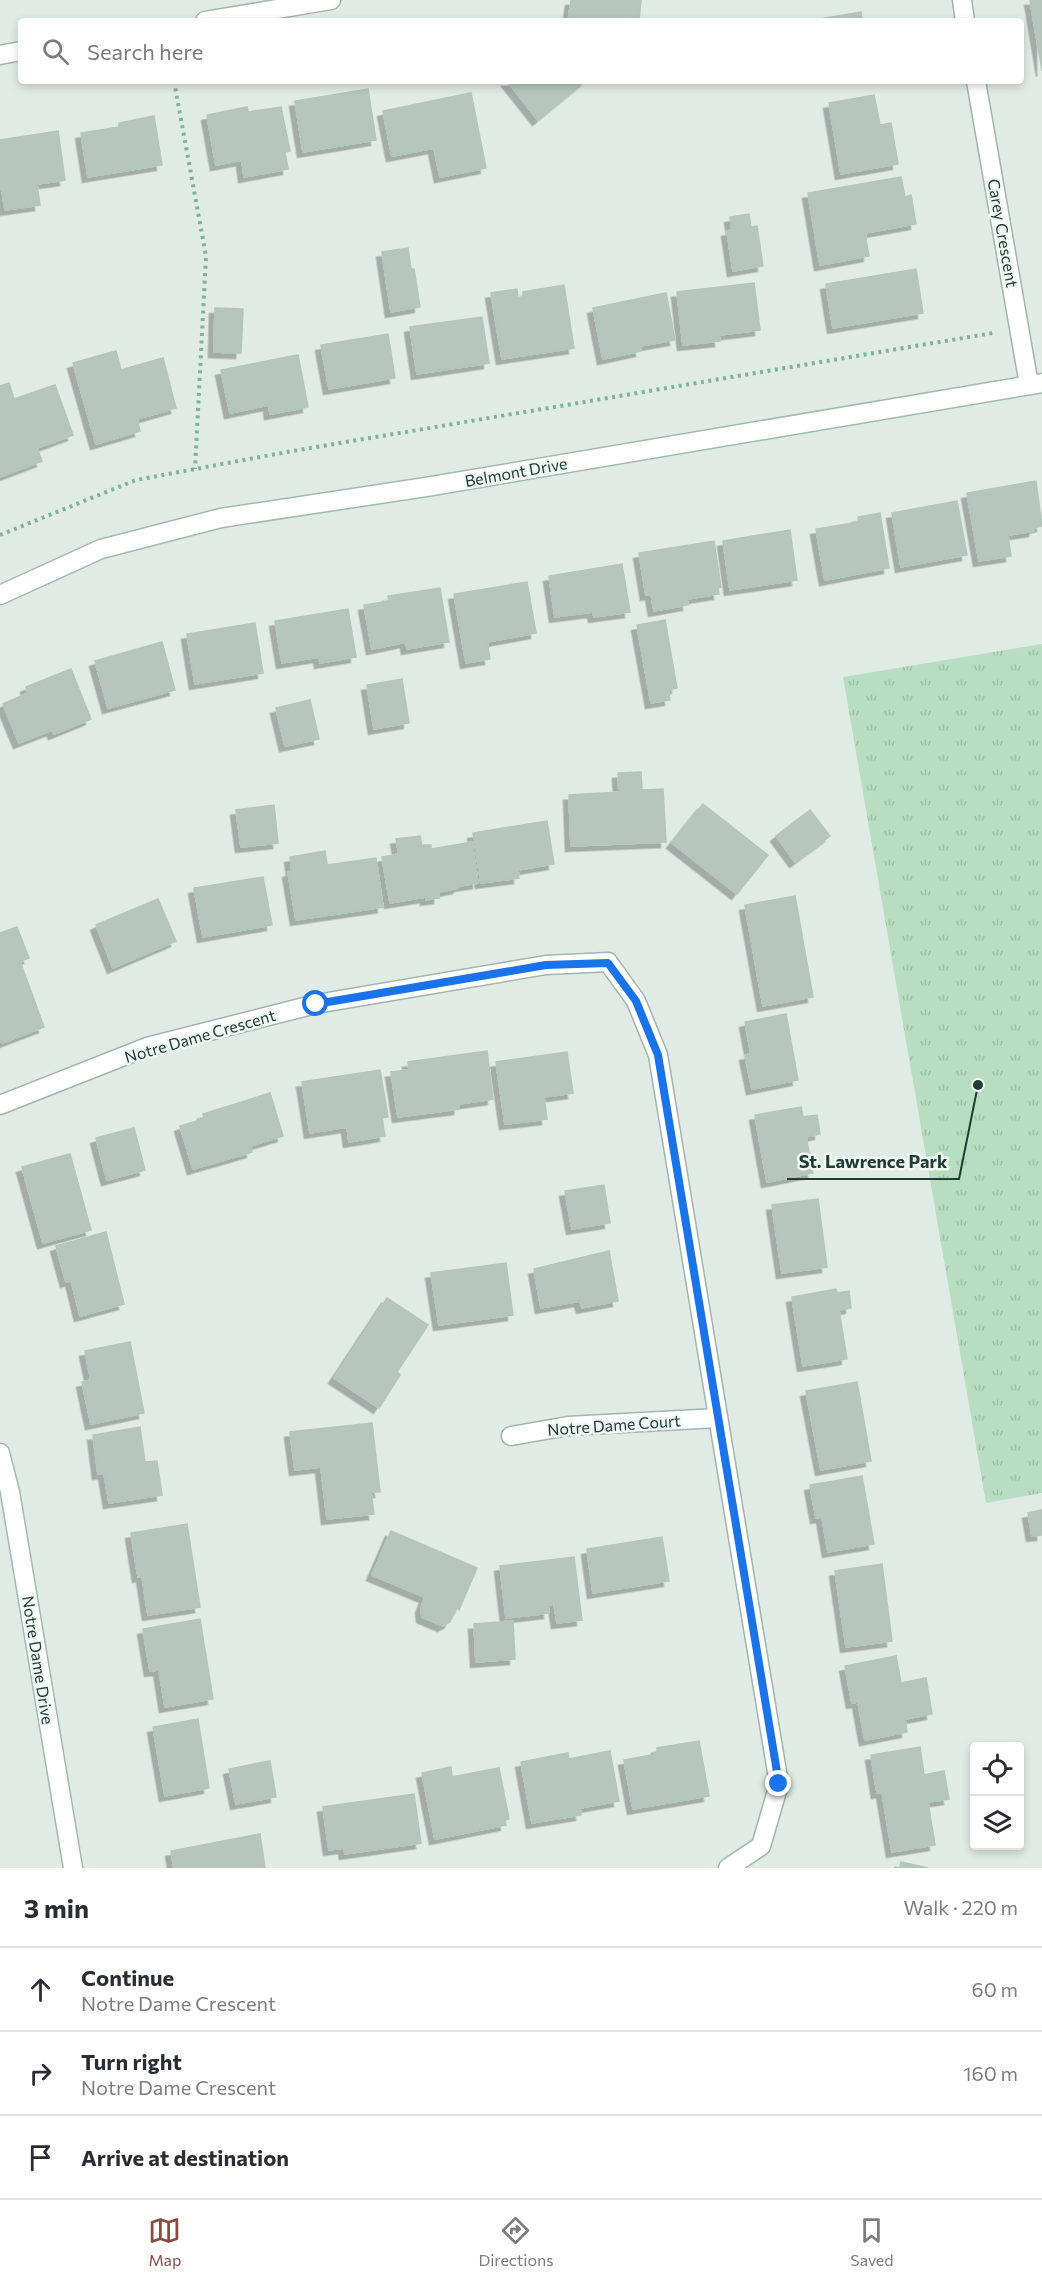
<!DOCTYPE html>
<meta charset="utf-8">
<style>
body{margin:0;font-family:Commissioner,sans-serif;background:#f7f7f7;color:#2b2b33}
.controls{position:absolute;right:18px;bottom:18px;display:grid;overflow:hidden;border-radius:6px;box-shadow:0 3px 9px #0003}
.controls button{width:54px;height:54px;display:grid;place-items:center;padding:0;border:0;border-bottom:2px solid #e1e1e2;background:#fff;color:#2b2b33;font:30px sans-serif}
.stop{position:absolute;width:18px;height:18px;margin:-14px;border:4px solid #1a73e8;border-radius:50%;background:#fff}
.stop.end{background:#1a73e8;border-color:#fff;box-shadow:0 2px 6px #0008}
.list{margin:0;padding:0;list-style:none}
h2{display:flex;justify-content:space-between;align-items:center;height:78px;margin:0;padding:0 24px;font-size:26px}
h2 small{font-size:20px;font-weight:400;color:#7c7c81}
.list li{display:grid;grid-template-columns:39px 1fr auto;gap:18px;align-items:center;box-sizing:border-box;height:84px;padding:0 24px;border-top:2px solid #e1e1e2}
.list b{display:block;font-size:22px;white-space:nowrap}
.list p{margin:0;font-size:20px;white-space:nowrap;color:#7c7c81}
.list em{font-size:20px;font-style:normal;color:#7c7c81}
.icon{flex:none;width:33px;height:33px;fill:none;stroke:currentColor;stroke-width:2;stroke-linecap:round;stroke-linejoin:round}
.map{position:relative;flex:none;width:1042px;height:1868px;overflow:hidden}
.search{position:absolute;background:#fff;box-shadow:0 3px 9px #0003;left:18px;right:18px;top:18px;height:66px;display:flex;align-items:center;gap:15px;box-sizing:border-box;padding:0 21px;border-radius:6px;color:#7c7c81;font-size:22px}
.sheet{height:330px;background:#fff}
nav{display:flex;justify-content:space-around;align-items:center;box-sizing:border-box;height:84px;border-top:2px solid #e1e1e2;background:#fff;font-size:16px;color:#7c7c81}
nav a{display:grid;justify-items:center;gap:3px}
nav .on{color:#854c43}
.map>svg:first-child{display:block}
.park{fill:url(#park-tufts)}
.building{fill:#b6c6bf;stroke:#b3c5bc;stroke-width:1.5;filter:url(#shadow)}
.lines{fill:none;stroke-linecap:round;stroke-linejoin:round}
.street-casing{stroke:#a3b3ad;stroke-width:21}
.secondary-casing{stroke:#a1bab0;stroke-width:21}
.path{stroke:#80b09e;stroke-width:4;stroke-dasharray:3 4.5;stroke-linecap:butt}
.street{stroke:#fff;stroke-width:18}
.secondary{stroke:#fff;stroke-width:18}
.route{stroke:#1a73e8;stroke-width:8}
.labels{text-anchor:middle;stroke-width:5;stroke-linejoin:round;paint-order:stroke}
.street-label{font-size:16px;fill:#213c33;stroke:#f1f8f4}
.leader{fill:none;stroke:#213c33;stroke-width:2}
.callout-dot{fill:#213c33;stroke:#f1f8f4;stroke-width:2}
.callout-label{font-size:18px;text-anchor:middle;font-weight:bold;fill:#213c33;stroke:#f1f8f4;stroke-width:5;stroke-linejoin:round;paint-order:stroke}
</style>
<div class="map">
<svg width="1042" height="1868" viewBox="0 0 1042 1868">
<defs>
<pattern id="park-tufts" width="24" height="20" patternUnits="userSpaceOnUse" patternTransform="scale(1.5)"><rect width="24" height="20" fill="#b9ddc0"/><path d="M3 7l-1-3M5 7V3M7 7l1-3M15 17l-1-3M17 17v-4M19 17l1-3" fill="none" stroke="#9fbfa5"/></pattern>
<filter id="shadow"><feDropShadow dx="-5.5" dy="5.5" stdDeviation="0" flood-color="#0004"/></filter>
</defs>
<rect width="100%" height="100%" fill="#e0ebe6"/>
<polygon class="park" points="1042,644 1042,1493 986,1503 843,677"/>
<g class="building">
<polygon points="571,0 641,0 639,21 568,21"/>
<polygon points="1030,0 1042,0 1042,71 1033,17"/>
<polygon points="861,12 862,21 820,21 819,19"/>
<polygon points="507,81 585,81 538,120"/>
<polygon points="368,89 376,140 303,152 295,101"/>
<polygon points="471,93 486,168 440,177 434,148 392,156 383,111"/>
<polygon points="874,95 880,125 891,123 898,164 841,174 829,103"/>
<polygon points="247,107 248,112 281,107 290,151 285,152 288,169 244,177 242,160 216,165 207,115"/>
<polygon points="154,116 162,165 88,177 81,133 119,127 119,123"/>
<polygon points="58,131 65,180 37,184 40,205 5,210 2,190 0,190 0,140"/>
<polygon points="901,177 905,197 911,195 916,224 865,233 869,256 820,265 808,193"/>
<polygon points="749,214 751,227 757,226 763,266 733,271 727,231 732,230 730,217"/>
<polygon points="408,248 411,269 414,269 420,307 391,312 382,252"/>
<polygon points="916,269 923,313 833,328 826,284"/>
<polygon points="754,283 760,330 719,335 720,341 683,345 677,292"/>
<polygon points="564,285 574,348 502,359 491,293 517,289 518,298 523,297 523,292"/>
<polygon points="666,293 675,340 640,346 641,351 603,359 593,308"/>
<polygon points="215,308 243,309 241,353 214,352"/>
<polygon points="482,317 489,363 417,374 410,327"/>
<polygon points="388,334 395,378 329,389 321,345"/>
<polygon points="116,351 121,370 163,358 176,408 137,419 140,431 96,444 73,363"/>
<polygon points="298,355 308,407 270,414 269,405 230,413 221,370"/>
<polygon points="9,383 14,399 55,385 73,435 37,448 42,461 0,477 0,386"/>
<polygon points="1036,481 1042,526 1034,528 1034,531 1008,535 1011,556 979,561 967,493"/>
<polygon points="957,501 967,555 901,567 892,513"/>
<polygon points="880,513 889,568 825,580 816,529 859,522 858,517"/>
<polygon points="790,530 797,580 730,590 723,541"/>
<polygon points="714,541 721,587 718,588 719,594 687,599 688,605 654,611 651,594 646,595 639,553"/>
<polygon points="622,564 630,612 594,617 593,612 555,617 549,576"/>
<polygon points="527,582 536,633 487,642 490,659 466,663 454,594"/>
<polygon points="440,588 449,642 407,649 406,642 372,649 364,605 389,601 388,596"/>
<polygon points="348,609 356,657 320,663 319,657 282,663 275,621"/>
<polygon points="665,620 677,688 668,690 670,700 651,703 637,625"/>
<polygon points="255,623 263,673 195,684 187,634"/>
<polygon points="162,642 175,690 108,708 95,661"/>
<polygon points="71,669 91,719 54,734 52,730 19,743 3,704 28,693 26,687"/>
<polygon points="402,679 409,723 374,729 367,685"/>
<polygon points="310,700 319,739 285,746 276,708"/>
<polygon points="641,772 642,790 663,789 666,842 571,846 569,795 619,792 618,773"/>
<polygon points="703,804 768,855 737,894 672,843"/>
<polygon points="274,805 278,843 241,847 236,810"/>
<polygon points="810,810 830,836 795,862 776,836"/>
<polygon points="547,821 554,864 518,870 519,878 481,883 473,833"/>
<polygon points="420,836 423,850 424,845 431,845 431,849 472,842 478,883 459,886 458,888 439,892 439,898 426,900 426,897 390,903 382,857 399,854 396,839"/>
<polygon points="325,851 327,865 376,858 383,907 296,920 288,872 292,871 290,857"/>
<polygon points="263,877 272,925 203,937 194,888"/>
<polygon points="795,896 813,997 763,1006 745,905"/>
<polygon points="158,899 176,941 113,968 96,925"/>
<polygon points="17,927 29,958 20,961 44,1027 2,1043 0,1038 0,933"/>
<polygon points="786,1014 798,1080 752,1089 745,1055 751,1054 745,1022"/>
<polygon points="487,1051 493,1099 459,1104 459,1109 398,1117 391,1072 409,1070 408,1062"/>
<polygon points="567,1052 573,1093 544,1097 547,1119 505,1124 496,1062"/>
<polygon points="380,1070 388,1117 382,1118 385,1136 349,1142 347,1127 310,1133 302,1082"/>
<polygon points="270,1093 283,1136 250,1146 252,1152 193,1169 180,1126 204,1119 203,1114"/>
<polygon points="801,1107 803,1117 817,1115 820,1134 806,1137 813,1173 767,1182 755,1115"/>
<polygon points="134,1128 145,1170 107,1180 96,1138"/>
<polygon points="70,1154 91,1230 43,1243 22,1167"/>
<polygon points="604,1185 610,1223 572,1229 565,1191"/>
<polygon points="818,1199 827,1267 782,1273 772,1205"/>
<polygon points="106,1232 124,1304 80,1316 71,1280 66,1282 56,1246"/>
<polygon points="609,1251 618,1301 582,1308 580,1301 541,1308 534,1269"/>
<polygon points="506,1263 513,1315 439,1325 431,1273"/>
<polygon points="836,1289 837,1293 849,1291 851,1308 839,1310 847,1359 803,1366 792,1297"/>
<polygon points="387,1298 428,1325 397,1372 400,1375 379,1408 334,1378"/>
<polygon points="130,1342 144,1413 91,1424 82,1382 91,1380 85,1351"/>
<polygon points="857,1382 871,1461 821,1470 806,1391"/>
<polygon points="372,1423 380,1492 371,1492 374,1514 327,1519 321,1467 295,1470 290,1432"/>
<polygon points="140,1427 145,1462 157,1461 162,1495 109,1503 104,1473 98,1474 93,1435"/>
<polygon points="862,1476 874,1544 828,1552 822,1517 816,1518 810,1485"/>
<polygon points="1042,1510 1042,1535 1032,1536 1028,1513"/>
<polygon points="187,1524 200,1607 148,1615 142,1576 138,1577 131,1533"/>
<polygon points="391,1531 477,1568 459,1610 456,1608 450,1622 443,1626 422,1617 421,1608 425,1597 372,1575"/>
<polygon points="662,1537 669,1581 593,1593 587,1549"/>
<polygon points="574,1557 582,1620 557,1623 554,1604 548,1605 549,1613 506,1618 500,1566"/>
<polygon points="882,1564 892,1641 846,1647 835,1571"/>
<polygon points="200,1619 213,1699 165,1707 159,1670 150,1671 143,1629"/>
<polygon points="513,1621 515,1659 476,1662 474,1624"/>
<polygon points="896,1656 901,1683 926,1678 932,1714 905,1719 907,1732 865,1740 858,1702 852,1703 845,1666"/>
<polygon points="198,1719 209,1788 165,1796 153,1727"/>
<polygon points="699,1741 709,1796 633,1809 624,1760 657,1754 657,1748"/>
<polygon points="920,1747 924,1775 944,1771 949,1799 928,1802 935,1845 892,1852 882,1792 877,1793 871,1755"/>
<polygon points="610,1751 619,1801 580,1808 581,1815 532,1823 521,1762 568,1753 569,1759"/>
<polygon points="270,1761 276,1797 236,1804 229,1769"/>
<polygon points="451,1767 452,1777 499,1768 509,1819 505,1820 506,1825 435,1839 422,1773"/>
<polygon points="414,1794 421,1843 345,1854 344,1848 329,1850 323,1807"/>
<polygon points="260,1834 265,1868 174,1868 171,1851"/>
<polygon points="901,1862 928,1868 900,1868"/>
</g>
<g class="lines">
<g class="street-casing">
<g id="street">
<polyline points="962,0 965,21"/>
<polyline points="205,21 331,0"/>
<polyline points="0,55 21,51"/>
<polyline points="976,81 1029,385"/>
<polyline points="0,1105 147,1047 316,1004 546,965 608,962 636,1001 658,1055 779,1784 761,1846 728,1868"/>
<polyline points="511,1436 568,1426 718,1418"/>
</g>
</g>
<g class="secondary-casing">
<g id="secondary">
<polyline points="0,595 101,549 221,518 426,487 1042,383"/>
<polyline points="0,1453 10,1492 73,1868"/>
</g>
</g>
<g class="path">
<polyline points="174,81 206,256 195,469"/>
<polyline points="0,535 136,480 287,452 993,333"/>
</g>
<use href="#street" class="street"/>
<use href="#secondary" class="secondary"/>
</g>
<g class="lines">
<polyline class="route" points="316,1004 546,965 608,963 636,1001 658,1055 779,1784"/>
</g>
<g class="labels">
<g class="street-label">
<text transform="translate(1003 233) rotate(80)" y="6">Carey Crescent</text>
<text transform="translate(516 472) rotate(-10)" y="6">Belmont Drive</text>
<text transform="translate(200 1036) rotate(-16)" y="6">Notre Dame Crescent</text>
<text transform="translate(614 1425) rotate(-4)" y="6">Notre Dame Court</text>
<text transform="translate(38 1660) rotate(81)" y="6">Notre Dame Drive</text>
</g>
</g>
<path class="leader" d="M978 1085L959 1179H787"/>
<circle class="callout-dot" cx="978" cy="1085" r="6"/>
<g class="callout-label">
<text x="873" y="1168">St. Lawrence Park</text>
</g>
</svg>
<div class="controls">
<button><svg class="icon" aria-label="locate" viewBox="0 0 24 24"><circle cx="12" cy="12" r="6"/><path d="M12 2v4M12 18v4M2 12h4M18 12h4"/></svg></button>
<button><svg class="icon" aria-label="layers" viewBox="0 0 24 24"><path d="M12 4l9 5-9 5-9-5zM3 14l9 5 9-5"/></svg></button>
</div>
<div class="stop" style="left:316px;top:1004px"></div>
<div class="stop end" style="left:779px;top:1784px"></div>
<div class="search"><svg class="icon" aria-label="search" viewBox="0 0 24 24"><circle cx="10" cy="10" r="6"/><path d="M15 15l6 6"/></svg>Search here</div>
</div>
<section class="sheet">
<h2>3 min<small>Walk · 220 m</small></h2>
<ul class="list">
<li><svg class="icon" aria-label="ahead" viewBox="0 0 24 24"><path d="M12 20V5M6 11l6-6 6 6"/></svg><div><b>Continue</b><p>Notre Dame Crescent</p></div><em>60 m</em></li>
<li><svg class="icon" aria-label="right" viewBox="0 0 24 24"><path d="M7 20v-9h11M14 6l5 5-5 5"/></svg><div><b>Turn right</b><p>Notre Dame Crescent</p></div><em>160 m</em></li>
<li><svg class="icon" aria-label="arrive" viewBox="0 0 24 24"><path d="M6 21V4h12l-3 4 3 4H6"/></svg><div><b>Arrive at destination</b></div></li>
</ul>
</section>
<nav>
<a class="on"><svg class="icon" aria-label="map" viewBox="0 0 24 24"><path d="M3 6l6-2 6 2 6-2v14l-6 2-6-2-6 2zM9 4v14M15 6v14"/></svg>Map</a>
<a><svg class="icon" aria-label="directions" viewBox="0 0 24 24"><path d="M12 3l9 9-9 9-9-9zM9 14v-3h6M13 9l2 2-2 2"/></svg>Directions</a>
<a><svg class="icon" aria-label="saved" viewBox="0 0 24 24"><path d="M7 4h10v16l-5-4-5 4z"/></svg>Saved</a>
</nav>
